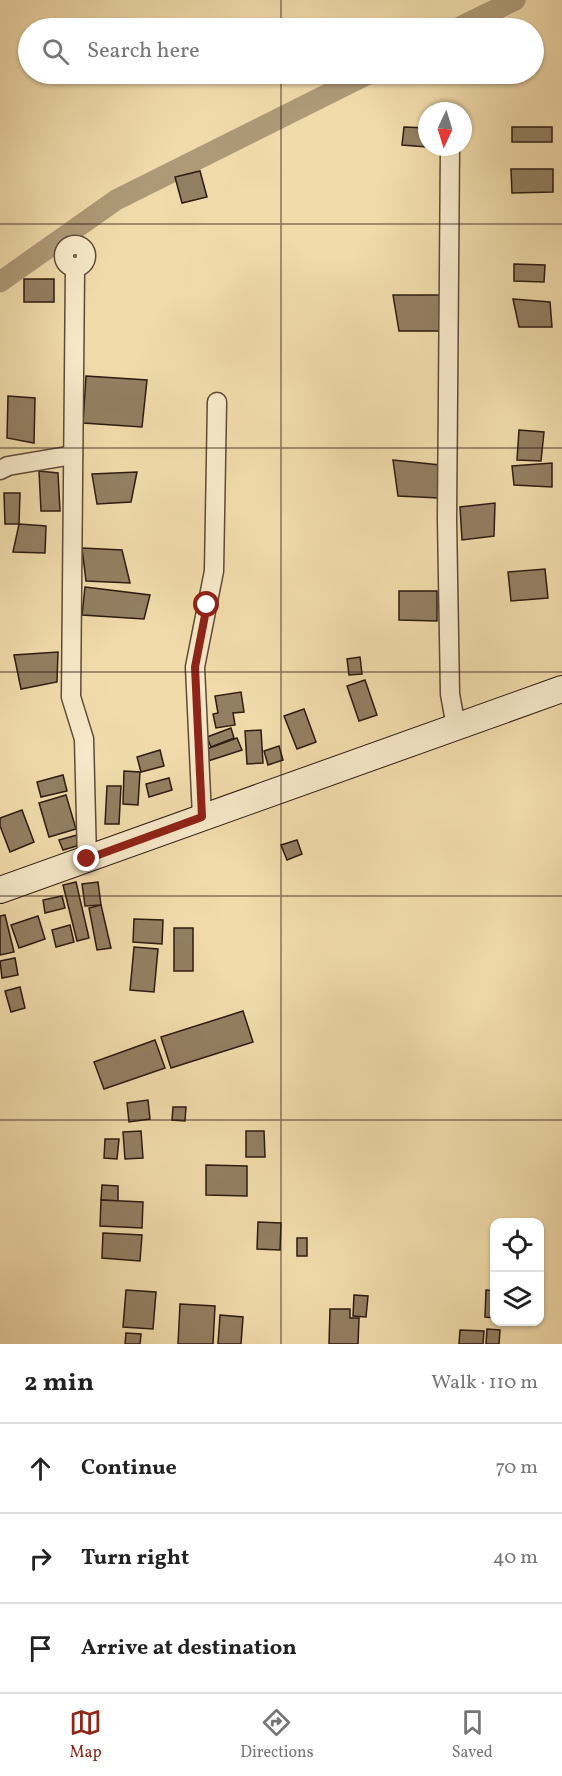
<!DOCTYPE html>
<meta charset="utf-8">
<style>
body{margin:0;font-family:Vollkorn,serif;background:#f6f6f6;color:#222}
.controls{position:absolute;right:18px;bottom:18px;display:grid;overflow:hidden;border-radius:12px;box-shadow:0 2px 4px #0004}
.controls button{width:54px;height:54px;display:grid;place-items:center;padding:0;border:0;border-bottom:2px solid #e0e0e0;background:#fff;color:#222;font:30px sans-serif}
.compass{position:absolute;left:418px;top:102px;width:54px;height:54px;border-radius:50%;background:#fff;box-shadow:0 2px 4px #0004;rotate:184deg}
.stop{position:absolute;width:18px;height:18px;margin:-14px;border:4px solid #8f2418;border-radius:50%;background:#fff}
.stop.end{background:#8f2418;border-color:#fff;box-shadow:0 2px 6px #0008}
.list{margin:0;padding:0;list-style:none}
h2{display:flex;justify-content:space-between;align-items:center;height:78px;margin:0;padding:0 24px;font-size:26px}
h2 small{font-size:20px;font-weight:400;color:#767676}
.list li{display:grid;grid-template-columns:39px 1fr auto;gap:18px;align-items:center;box-sizing:border-box;height:90px;padding:0 24px;border-top:2px solid #e0e0e0}
.list b{display:block;font-size:22px;white-space:nowrap}
.list em{font-size:20px;font-style:normal;color:#767676}
.icon{flex:none;width:33px;height:33px;fill:none;stroke:currentColor;stroke-width:2;stroke-linecap:round;stroke-linejoin:round}
.map{position:relative;flex:none;width:562px;height:1344px;overflow:hidden}
.search{position:absolute;background:#fff;box-shadow:0 2px 4px #0004;left:18px;right:18px;top:18px;height:66px;display:flex;align-items:center;gap:15px;box-sizing:border-box;padding:0 21px;border-radius:33px;color:#767676;font-size:22px}
.sheet{height:348px;background:#fff}
nav{display:flex;justify-content:space-around;align-items:center;box-sizing:border-box;height:84px;border-top:2px solid #e0e0e0;background:#fff;font-size:16px;color:#767676}
nav a{display:grid;justify-items:center;gap:3px}
nav .on{color:#8f2418}
.map>svg:first-child{display:block}
.lines{fill:none;stroke-linecap:round;stroke-linejoin:round}
.canal{stroke:#ae9a77;stroke-width:21}
.building{fill:#937f62;stroke:#2d1b12;stroke-width:1.5}
.minor-casing{stroke:#5e4b38;stroke-width:21}
.secondary-casing{stroke:#2d1b12;stroke-width:28}
.minor{stroke:#f6e8c8;stroke-width:18}
.secondary{stroke:#f6e8c8;stroke-width:26}
.route{stroke:#8f2418;stroke-width:8}
.grid{fill:none;stroke:#2d1b12;stroke-width:1.5;stroke-opacity:0.55}
</style>
<div class="map">
<svg width="562" height="1344" viewBox="0 0 562 1344">
<rect width="100%" height="100%" fill="#f1dbab"/>
<filter id="stains"><feTurbulence type="fractalNoise" baseFrequency=".00333" numOctaves="4"/><feColorMatrix values="0 0 0 0 .2 0 0 0 0 .09 0 0 0 0 .02 0 0 0 .5 -.17"/></filter>
<radialGradient id="worn" r=".72"><stop offset=".6" stop-color="#630" stop-opacity="0"/><stop offset="1" stop-color="#630" stop-opacity=".3"/></radialGradient>
<g class="lines">
<g class="canal">
<polyline points="458,28 515,0"/>
<polyline points="0,282 116,200 368,74"/>
</g>
</g>
<g class="building">
<polygon points="404,127 427,128 427,147 402,145"/>
<rect x="512" y="127" width="40" height="15"/>
<polygon points="511,169 553,169 553,192 512,193"/>
<polygon points="200,171 207,197 182,203 175,177"/>
<polygon points="514,264 545,265 544,282 514,281"/>
<rect x="24" y="279" width="30" height="23"/>
<polygon points="393,295 442,295 440,331 399,331"/>
<polygon points="513,299 550,302 552,327 519,327"/>
<polygon points="86,376 147,380 142,427 83,423"/>
<polygon points="8,396 35,398 34,443 7,438"/>
<polygon points="519,430 544,432 541,461 517,460"/>
<polygon points="393,460 440,465 439,498 398,496"/>
<polygon points="552,463 552,487 514,485 512,466"/>
<polygon points="39,471 58,473 60,511 41,511"/>
<polygon points="137,472 131,502 97,504 92,474"/>
<polygon points="4,493 20,493 19,524 5,524"/>
<polygon points="495,503 494,536 462,540 460,507"/>
<polygon points="19,524 46,526 45,553 13,552"/>
<polygon points="82,548 122,550 130,583 86,581"/>
<polygon points="545,569 548,598 511,601 508,572"/>
<polygon points="85,587 150,595 144,619 82,615"/>
<polygon points="399,591 437,591 437,621 399,620"/>
<polygon points="58,652 57,682 21,689 14,655"/>
<polygon points="360,657 362,674 349,675 347,659"/>
<polygon points="365,680 377,715 359,721 347,686"/>
<polygon points="241,692 244,712 233,713 235,725 216,728 213,714 218,713 215,696"/>
<polygon points="304,709 316,742 297,749 284,716"/>
<polygon points="231,728 234,738 211,747 207,737"/>
<polygon points="261,730 263,763 247,764 245,731"/>
<polygon points="237,738 242,750 208,761 204,750"/>
<polygon points="279,746 283,760 268,765 264,751"/>
<polygon points="160,750 164,766 141,772 137,757"/>
<polygon points="124,771 140,772 138,805 123,804"/>
<polygon points="63,775 67,791 41,797 37,782"/>
<polygon points="169,778 172,790 149,797 146,784"/>
<polygon points="107,786 121,786 119,824 105,824"/>
<polygon points="66,795 76,829 49,837 39,803"/>
<polygon points="22,810 34,842 10,852 0,826 0,818"/>
<polygon points="77,835 80,845 63,850 59,840"/>
<polygon points="297,840 302,854 287,860 281,845"/>
<polygon points="76,882 89,938 77,941 63,885"/>
<polygon points="98,882 101,905 85,906 82,884"/>
<polygon points="62,896 65,908 45,913 43,900"/>
<polygon points="101,905 111,948 97,950 89,908"/>
<polygon points="5,915 14,952 0,955 0,916"/>
<polygon points="38,916 45,939 19,948 11,925"/>
<polygon points="134,919 163,920 162,944 133,942"/>
<polygon points="70,925 74,942 56,947 52,930"/>
<rect x="174" y="928" width="19" height="43"/>
<polygon points="134,947 158,949 154,992 130,990"/>
<polygon points="15,958 18,975 2,978 0,961"/>
<polygon points="20,987 25,1008 11,1012 5,991"/>
<polygon points="243,1011 253,1042 171,1068 161,1037"/>
<polygon points="155,1040 165,1068 104,1089 94,1062"/>
<polygon points="148,1100 150,1119 129,1122 127,1103"/>
<polygon points="173,1107 186,1107 185,1121 172,1120"/>
<polygon points="141,1131 143,1158 125,1159 123,1132"/>
<polygon points="246,1131 264,1131 265,1157 246,1157"/>
<polygon points="105,1139 119,1139 117,1159 104,1158"/>
<polygon points="206,1165 247,1166 247,1196 206,1195"/>
<polygon points="102,1185 118,1186 118,1201 101,1200"/>
<polygon points="101,1200 143,1202 142,1228 100,1226"/>
<polygon points="258,1222 281,1223 280,1250 257,1249"/>
<polygon points="103,1233 142,1235 140,1261 102,1258"/>
<rect x="297" y="1238" width="10" height="18"/>
<polygon points="126,1290 156,1292 153,1329 123,1327"/>
<polygon points="486,1290 494,1291 494,1318 485,1317"/>
<polygon points="354,1295 368,1296 366,1317 353,1316"/>
<polygon points="180,1304 215,1306 213,1344 178,1344"/>
<polygon points="330,1309 350,1309 350,1318 359,1318 358,1344 329,1344"/>
<polygon points="220,1315 243,1317 241,1344 218,1344"/>
<polygon points="487,1329 500,1330 499,1344 486,1344"/>
<polygon points="460,1330 484,1331 483,1344 459,1344"/>
<polygon points="126,1333 141,1334 140,1344 125,1344"/>
</g>
<g class="lines">
<g class="minor-casing">
<g id="minor">
<polyline points="450,147 447,519 450,694 456,727"/>
<circle cx="75" cy="256" r="11"/>
<polyline points="75,268 71,697 84,739 87,859"/>
<polyline points="0,470 8,466 73,455"/>
<polyline points="202,817 195,667 214,571 217,402"/>
</g>
</g>
<g class="secondary-casing">
<polyline id="secondary" points="0,890 562,689"/>
</g>
<use href="#minor" class="minor"/>
<use href="#secondary" class="secondary"/>
</g>
<g class="lines">
<polyline class="route" points="87,859 202,817 195,667 207,605"/>
</g>
<path class="grid" d="M281,0V28M281,74V1344M0,224H562M0,448H562M0,672H562M0,896H562M0,1120H562"/>
<rect width="100%" height="100%" filter="url(#stains)"/>
<rect width="100%" height="100%" fill="url(#worn)"/>
</svg>
<div class="controls">
<button><svg class="icon" aria-label="locate" viewBox="0 0 24 24"><circle cx="12" cy="12" r="6"/><path d="M12 2v4M12 18v4M2 12h4M18 12h4"/></svg></button>
<button><svg class="icon" aria-label="layers" viewBox="0 0 24 24"><path d="M12 4l9 5-9 5-9-5zM3 14l9 5 9-5"/></svg></button>
</div>
<svg class="compass" viewBox="-18 -18 36 36"><path d="M0-13l5 13h-10z" fill="#e53935"/><path d="M0 13l5-13h-10z" fill="#767676"/></svg>
<div class="stop" style="left:207px;top:605px"></div>
<div class="stop end" style="left:87px;top:859px"></div>
<div class="search"><svg class="icon" aria-label="search" viewBox="0 0 24 24"><circle cx="10" cy="10" r="6"/><path d="M15 15l6 6"/></svg>Search here</div>
</div>
<section class="sheet">
<h2>2 min<small>Walk · 110 m</small></h2>
<ul class="list">
<li><svg class="icon" aria-label="ahead" viewBox="0 0 24 24"><path d="M12 20V5M6 11l6-6 6 6"/></svg><div><b>Continue</b></div><em>70 m</em></li>
<li><svg class="icon" aria-label="right" viewBox="0 0 24 24"><path d="M7 20v-9h11M14 6l5 5-5 5"/></svg><div><b>Turn right</b></div><em>40 m</em></li>
<li><svg class="icon" aria-label="arrive" viewBox="0 0 24 24"><path d="M6 21V4h12l-3 4 3 4H6"/></svg><div><b>Arrive at destination</b></div></li>
</ul>
</section>
<nav>
<a class="on"><svg class="icon" aria-label="map" viewBox="0 0 24 24"><path d="M3 6l6-2 6 2 6-2v14l-6 2-6-2-6 2zM9 4v14M15 6v14"/></svg>Map</a>
<a><svg class="icon" aria-label="directions" viewBox="0 0 24 24"><path d="M12 3l9 9-9 9-9-9zM9 14v-3h6M13 9l2 2-2 2"/></svg>Directions</a>
<a><svg class="icon" aria-label="saved" viewBox="0 0 24 24"><path d="M7 4h10v16l-5-4-5 4z"/></svg>Saved</a>
</nav>
